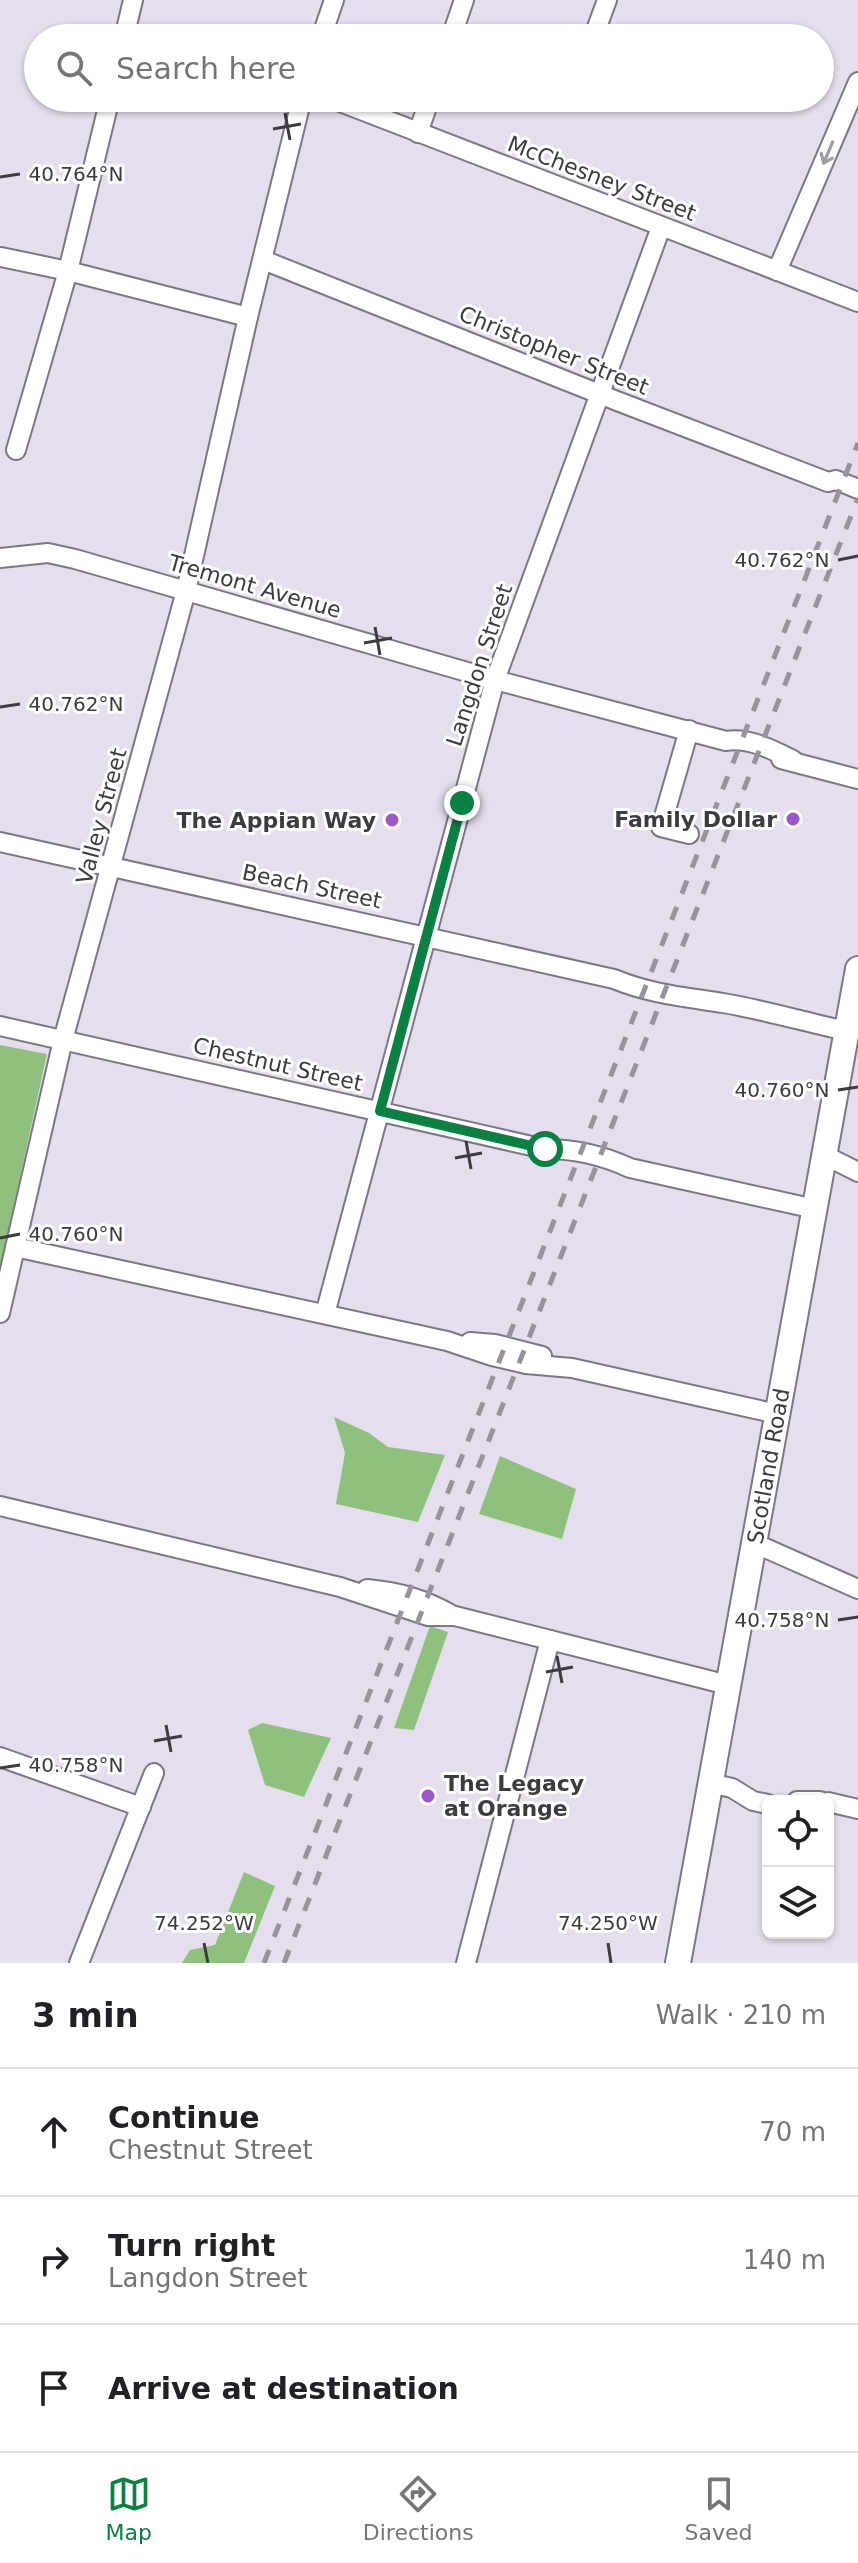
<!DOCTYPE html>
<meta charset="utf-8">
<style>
body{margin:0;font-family:"DejaVu Sans",sans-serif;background:#f2f2f2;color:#202124}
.controls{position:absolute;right:24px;bottom:24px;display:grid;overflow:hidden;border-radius:12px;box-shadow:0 2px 6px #0004}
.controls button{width:72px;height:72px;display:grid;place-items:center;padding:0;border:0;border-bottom:2px solid #e0e0e0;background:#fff;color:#202124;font:40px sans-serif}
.stop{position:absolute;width:24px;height:24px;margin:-18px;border:6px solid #0b8043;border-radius:50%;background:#fff}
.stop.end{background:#0b8043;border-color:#fff;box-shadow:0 2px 8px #0008}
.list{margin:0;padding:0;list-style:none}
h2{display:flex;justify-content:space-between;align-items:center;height:104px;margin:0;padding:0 32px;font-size:34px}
h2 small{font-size:26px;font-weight:400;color:#757577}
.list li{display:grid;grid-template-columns:52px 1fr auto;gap:24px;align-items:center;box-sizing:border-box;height:128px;padding:0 32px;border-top:2px solid #e0e0e0}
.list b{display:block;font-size:30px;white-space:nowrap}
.list p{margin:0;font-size:26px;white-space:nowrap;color:#757577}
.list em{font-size:26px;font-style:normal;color:#757577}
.icon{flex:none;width:44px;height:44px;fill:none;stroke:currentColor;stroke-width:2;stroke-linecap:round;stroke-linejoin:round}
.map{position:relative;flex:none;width:858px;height:1963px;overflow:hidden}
.search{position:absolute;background:#fff;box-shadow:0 2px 6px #0004;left:24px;right:24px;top:24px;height:88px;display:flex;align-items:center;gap:20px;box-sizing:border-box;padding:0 28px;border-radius:44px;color:#757577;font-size:30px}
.sheet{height:488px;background:#fff}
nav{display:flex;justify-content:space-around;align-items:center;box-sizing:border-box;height:112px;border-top:2px solid #e0e0e0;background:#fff;font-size:22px;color:#757577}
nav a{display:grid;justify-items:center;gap:4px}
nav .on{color:#0b8043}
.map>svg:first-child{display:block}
.green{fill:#8fc17e}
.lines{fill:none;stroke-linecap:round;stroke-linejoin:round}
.minor-casing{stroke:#7d7684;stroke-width:22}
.major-casing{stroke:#7d7684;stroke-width:28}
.minor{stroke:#fff;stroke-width:18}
.major{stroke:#fff;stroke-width:24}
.rail{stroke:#97929d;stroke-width:5;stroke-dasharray:14 14;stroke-linecap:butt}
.oneway{stroke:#9e9ca0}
.route{stroke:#0b8043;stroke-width:10}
.ticks{fill:none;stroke:#3d3a40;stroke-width:3}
.poi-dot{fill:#9e57ca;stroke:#fff;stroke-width:3}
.labels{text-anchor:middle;stroke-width:6;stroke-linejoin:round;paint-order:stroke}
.street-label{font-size:22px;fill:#3d3a40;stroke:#fff}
.poi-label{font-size:22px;font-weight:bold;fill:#3d3a40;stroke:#fff;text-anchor:end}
.ticks-label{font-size:20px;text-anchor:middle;fill:#3d3a40;stroke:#fff;stroke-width:6;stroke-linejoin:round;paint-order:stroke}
</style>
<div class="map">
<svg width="858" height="1963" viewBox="0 0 858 1963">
<rect width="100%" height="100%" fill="#e5deed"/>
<g class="green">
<polygon points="0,1045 47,1054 0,1268"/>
<polygon points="334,1417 369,1433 388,1447 445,1455 418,1522 336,1504 345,1453"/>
<polygon points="500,1456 576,1489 562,1539 479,1514"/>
<polygon points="430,1626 448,1632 414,1730 394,1728"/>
<polygon points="262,1723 331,1738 304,1797 265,1785 248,1730"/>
<polygon points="244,1872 275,1886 244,1963 182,1963 190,1950 215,1945"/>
</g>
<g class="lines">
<g class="minor-casing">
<g id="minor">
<polyline points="607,0 596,30 614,38"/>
<polyline points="124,38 133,0"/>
<polyline points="321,38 334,0"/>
<polyline points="451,38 464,0"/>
<polyline points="330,98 858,302"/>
<polyline points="418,133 430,98"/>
<polyline points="1,257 68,271 248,317"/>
<polyline points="263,260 617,401 828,482 836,480 858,489"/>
<polyline points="777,271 858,82"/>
<polyline points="16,450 68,271 110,98"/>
<path d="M0,558L48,553L75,559L495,680L726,741C749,737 773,750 793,760"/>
<polyline points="781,759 858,779"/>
<polyline points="689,834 661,827 689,730"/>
<path d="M0,842L614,979C650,994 685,997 723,1003C765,1010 805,1022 846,1031"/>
<path d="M0,1026L545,1149C576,1149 602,1155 630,1168L815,1209"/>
<polyline points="824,1155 858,1172"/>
<polyline points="15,1247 447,1341 492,1356 526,1364 572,1368 777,1414"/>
<polyline points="0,1313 63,1040 186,591 248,317 302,98"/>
<polyline points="325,1314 495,680 661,227"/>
<polyline points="470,1342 495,1344 542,1356"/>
<polyline points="0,1506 340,1587 428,1616 455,1616 728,1685"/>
<polyline points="754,1543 858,1589"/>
<path d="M367,1589C399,1592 424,1599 452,1615"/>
<polyline points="0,1757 141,1807"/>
<polyline points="710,1783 732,1788 753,1801 768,1804"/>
<polyline points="797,1801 820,1801"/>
<polyline points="828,1802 858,1809"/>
<polyline points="79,1963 154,1773"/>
<polyline points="466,1963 550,1640"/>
</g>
</g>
<g class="major-casing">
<polyline id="major" points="678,1963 858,969"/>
</g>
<use href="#minor" class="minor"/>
<use href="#major" class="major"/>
<g class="rail">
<polyline points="264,1963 858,443"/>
<polyline points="284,1963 858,498"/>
</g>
</g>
<defs><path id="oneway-shaft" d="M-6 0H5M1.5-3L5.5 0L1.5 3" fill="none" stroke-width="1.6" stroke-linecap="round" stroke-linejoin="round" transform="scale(2)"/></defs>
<use class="oneway" href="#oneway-shaft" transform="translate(828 153) rotate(113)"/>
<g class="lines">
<polyline class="route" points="462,803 380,1111 545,1149"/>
</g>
<path class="ticks" d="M285,113L290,140M273,129L301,124M0,177L20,174M838,560L858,556M375,627L380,655M364,643L392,638M0,707L20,704M838,1090L858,1087M466,1141L471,1169M455,1158L482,1153M0,1238L20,1234M838,1620L858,1617M557,1656L562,1683M546,1672L573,1667M166,1725L171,1752M154,1741L182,1736M0,1768L20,1765M204,1943L208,1963M608,1943L611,1963"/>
<g class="poi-dot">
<circle cx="793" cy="819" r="8"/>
<circle cx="392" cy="820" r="8"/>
<circle cx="428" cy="1796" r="8"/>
</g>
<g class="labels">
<g class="street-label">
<text transform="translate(602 178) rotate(21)" y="8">McChesney Street</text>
<text transform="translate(554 350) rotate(22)" y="8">Christopher Street</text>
<text transform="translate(255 586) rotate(16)" y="8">Tremont Avenue</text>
<text transform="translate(479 665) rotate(-72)" y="8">Langdon Street</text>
<text transform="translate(101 816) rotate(-75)" y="8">Valley Street</text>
<text transform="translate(312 886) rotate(12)" y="8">Beach Street</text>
<text transform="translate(278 1064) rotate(13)" y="8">Chestnut Street</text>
<text transform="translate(768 1466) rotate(-80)" y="8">Scotland Road</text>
</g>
<g class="poi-label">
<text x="777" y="827">Family Dollar</text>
<text x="376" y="828">The Appian Way</text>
<text x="444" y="1791" text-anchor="start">The Legacy<tspan x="444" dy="25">at Orange</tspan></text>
</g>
</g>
<g class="ticks-label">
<text x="76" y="181">40.764°N</text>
<text x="782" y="567">40.762°N</text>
<text x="76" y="711">40.762°N</text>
<text x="782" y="1097">40.760°N</text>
<text x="76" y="1241">40.760°N</text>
<text x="782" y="1627">40.758°N</text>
<text x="76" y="1772">40.758°N</text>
<text x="204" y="1930">74.252°W</text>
<text x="608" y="1930">74.250°W</text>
</g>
</svg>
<div class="controls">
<button><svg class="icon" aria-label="locate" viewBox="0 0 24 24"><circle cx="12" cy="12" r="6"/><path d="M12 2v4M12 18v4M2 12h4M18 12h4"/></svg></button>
<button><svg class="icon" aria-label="layers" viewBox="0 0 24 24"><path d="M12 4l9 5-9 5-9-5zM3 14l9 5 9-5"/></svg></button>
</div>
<div class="stop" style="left:545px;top:1149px"></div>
<div class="stop end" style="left:462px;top:803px"></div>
<div class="search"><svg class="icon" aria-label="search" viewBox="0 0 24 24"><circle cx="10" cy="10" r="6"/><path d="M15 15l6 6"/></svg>Search here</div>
</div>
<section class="sheet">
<h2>3 min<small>Walk · 210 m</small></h2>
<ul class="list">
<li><svg class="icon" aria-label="ahead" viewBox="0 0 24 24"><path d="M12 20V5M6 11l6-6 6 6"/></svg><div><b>Continue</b><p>Chestnut Street</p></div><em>70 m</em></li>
<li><svg class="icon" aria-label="right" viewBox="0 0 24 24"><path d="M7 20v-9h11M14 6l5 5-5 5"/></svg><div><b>Turn right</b><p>Langdon Street</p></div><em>140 m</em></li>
<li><svg class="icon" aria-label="arrive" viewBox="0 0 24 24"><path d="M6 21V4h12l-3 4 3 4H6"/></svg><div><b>Arrive at destination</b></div></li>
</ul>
</section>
<nav>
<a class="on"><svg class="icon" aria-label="map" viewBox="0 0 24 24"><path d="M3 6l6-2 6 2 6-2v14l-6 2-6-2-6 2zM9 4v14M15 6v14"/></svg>Map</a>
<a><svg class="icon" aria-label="directions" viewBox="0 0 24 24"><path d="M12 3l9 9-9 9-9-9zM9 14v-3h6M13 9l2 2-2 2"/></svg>Directions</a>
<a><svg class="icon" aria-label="saved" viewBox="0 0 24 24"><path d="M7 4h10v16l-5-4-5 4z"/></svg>Saved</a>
</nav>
